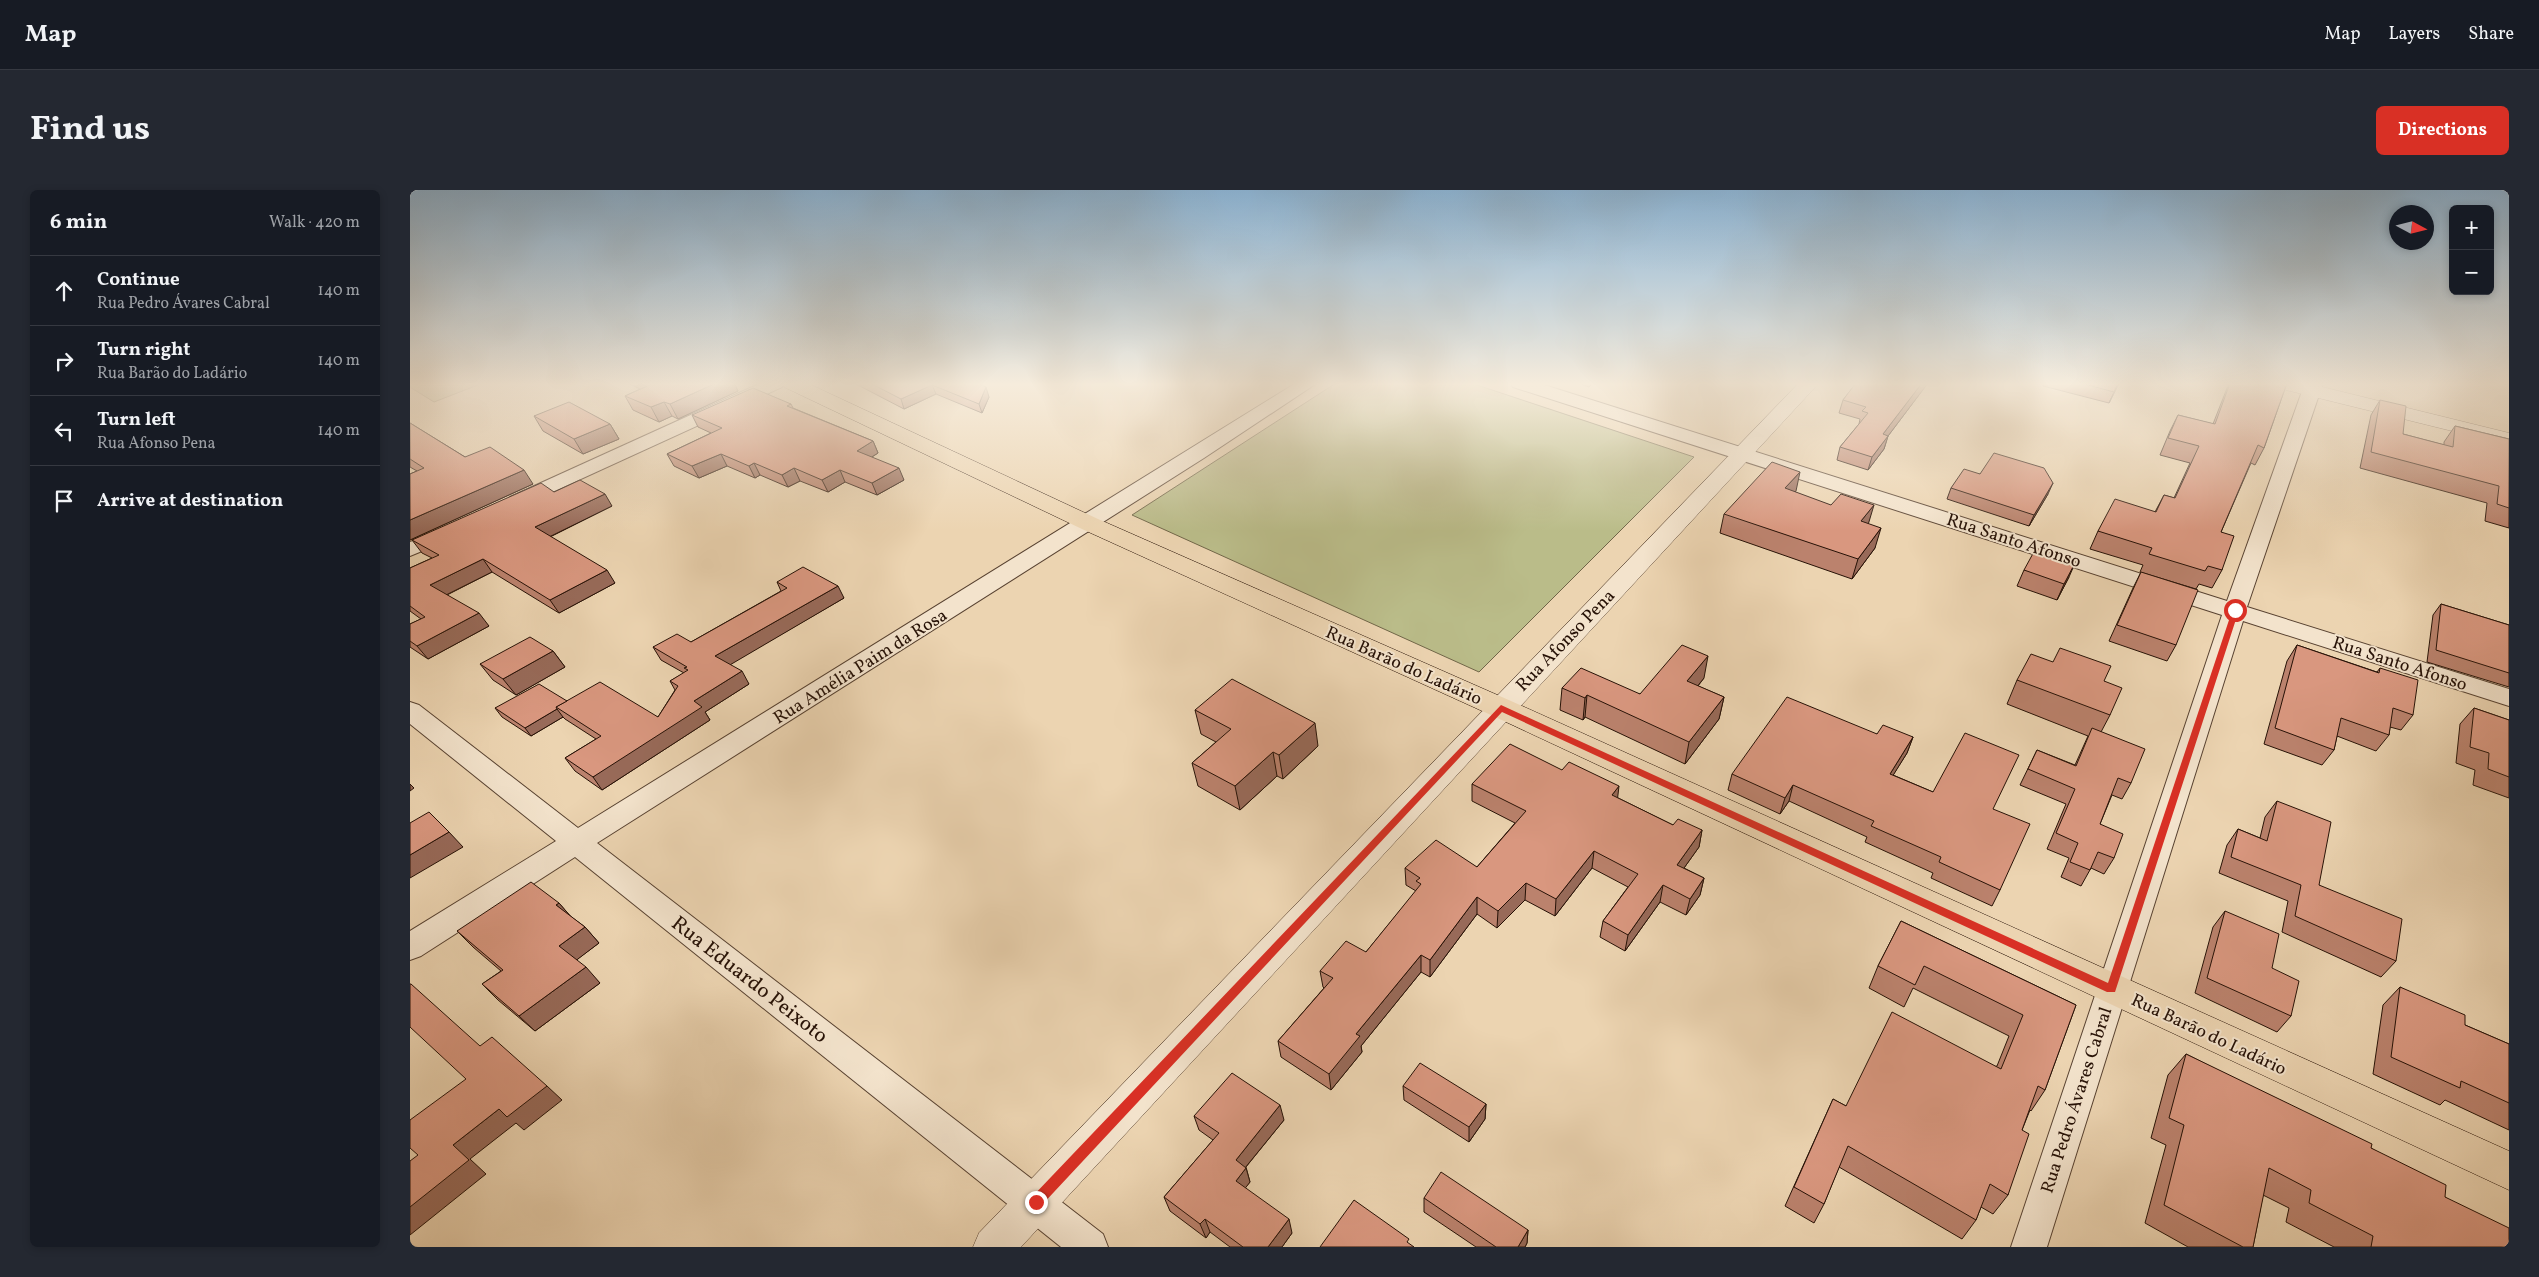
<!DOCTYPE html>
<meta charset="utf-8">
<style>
body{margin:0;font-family:Vollkorn,serif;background:#242831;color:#f1f3f6}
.controls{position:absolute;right:15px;top:15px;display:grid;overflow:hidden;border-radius:8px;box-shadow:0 2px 8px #0003}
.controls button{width:45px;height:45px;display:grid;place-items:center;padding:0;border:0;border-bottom:1px solid #363941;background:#171b24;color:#f1f3f6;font:25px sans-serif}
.compass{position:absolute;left:1979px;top:15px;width:45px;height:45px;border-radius:50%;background:#171b24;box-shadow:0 2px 8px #0003;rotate:97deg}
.stop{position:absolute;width:15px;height:15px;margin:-11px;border:4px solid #d93025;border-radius:50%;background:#fff}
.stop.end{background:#d93025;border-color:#fff;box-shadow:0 1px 5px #0008}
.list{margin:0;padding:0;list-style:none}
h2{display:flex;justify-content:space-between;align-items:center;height:65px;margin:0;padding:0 20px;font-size:21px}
h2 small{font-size:16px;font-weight:400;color:#9ea1a6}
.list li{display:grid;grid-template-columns:32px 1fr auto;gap:15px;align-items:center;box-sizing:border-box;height:70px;padding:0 20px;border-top:1px solid #363941}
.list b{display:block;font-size:19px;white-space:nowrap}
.list p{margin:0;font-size:16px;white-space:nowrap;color:#9ea1a6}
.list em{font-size:16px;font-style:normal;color:#9ea1a6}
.icon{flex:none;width:28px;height:28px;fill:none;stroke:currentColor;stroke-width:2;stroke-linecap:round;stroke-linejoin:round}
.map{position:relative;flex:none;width:2099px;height:1057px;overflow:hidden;border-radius:8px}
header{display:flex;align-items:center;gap:30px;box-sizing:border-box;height:70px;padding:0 25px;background:#171b24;border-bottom:1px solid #363941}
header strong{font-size:24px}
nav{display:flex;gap:28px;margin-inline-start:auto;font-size:18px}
.intro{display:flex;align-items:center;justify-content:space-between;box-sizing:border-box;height:120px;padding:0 30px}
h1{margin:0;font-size:35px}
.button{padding:12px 22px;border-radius:8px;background:#d93025;color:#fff;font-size:18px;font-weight:700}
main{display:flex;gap:30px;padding:0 30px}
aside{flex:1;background:#171b24;border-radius:8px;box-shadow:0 2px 8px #0003}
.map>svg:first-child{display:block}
.green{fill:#babc89;stroke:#706648}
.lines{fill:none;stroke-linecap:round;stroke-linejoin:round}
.minor-casing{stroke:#584231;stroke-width:2}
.tertiary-casing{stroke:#584231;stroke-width:1}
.primary-casing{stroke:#261106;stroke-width:1}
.minor{fill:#f3e3cc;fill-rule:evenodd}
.tertiary{fill:#f3e3cc;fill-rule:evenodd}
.primary{fill:#ecd4b1;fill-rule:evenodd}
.wall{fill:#bb826d;stroke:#261106}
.shaded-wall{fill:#986a59;stroke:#261106}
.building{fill:#d9977f;stroke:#261106}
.route{fill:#d93025}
.labels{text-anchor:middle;stroke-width:4;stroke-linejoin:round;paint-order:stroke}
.street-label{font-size:18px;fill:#261106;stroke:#f3e3cc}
.near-street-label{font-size:21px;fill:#261106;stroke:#f3e3cc}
</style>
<header>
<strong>Map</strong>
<nav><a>Map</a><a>Layers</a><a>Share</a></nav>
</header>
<div class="intro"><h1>Find us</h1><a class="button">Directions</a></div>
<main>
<aside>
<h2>6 min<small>Walk · 420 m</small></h2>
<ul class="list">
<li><svg class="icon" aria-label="ahead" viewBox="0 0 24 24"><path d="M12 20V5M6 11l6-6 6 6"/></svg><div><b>Continue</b><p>Rua Pedro Ávares Cabral</p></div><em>140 m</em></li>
<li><svg class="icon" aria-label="right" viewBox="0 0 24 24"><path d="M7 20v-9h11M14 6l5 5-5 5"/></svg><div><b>Turn right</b><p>Rua Barão do Ladário</p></div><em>140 m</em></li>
<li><svg class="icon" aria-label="left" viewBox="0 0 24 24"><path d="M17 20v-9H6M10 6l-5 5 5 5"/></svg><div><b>Turn left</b><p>Rua Afonso Pena</p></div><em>140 m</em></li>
<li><svg class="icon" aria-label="arrive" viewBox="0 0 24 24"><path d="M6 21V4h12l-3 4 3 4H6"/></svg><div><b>Arrive at destination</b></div></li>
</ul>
</aside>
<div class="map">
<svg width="2099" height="1057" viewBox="0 0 2099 1057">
<rect width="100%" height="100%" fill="#ecd4b1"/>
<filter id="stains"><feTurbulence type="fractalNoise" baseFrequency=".004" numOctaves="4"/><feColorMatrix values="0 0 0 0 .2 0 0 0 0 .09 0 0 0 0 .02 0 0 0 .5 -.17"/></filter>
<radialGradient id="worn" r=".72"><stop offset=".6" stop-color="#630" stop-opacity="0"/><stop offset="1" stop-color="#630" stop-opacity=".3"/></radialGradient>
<g class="green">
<polygon points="0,193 73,193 24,212 0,197"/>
<polygon points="926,193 1061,193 1284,267 1069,482 722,325"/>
</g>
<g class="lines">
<g class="minor-casing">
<g id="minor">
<polygon points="351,193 374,193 372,197 114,315 100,315 97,311 100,307"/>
<polygon points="886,193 907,193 794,268 187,653 693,1044 698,1057 651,1057 165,667 11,766 0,770 0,741 146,651 0,534 0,512 9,515 168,638"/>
<polygon points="1101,193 1128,193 1817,411 1895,193 1913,193 1837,417 2099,499 2099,516 1833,431 1637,1057 1601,1057 1812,425 1103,197"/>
<polygon points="39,337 46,339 49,343 46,347 0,366 0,352"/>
</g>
</g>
<g class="tertiary-casing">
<g id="tertiary">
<polygon points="1389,193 1409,193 611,1057 563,1057 569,1043"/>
<polygon points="1862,193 1896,193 2099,243 2099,255 1864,197"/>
</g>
</g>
<g class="primary-casing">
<polygon id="primary" points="372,193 397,193 688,329 1101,511 2099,961 2099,1000 1081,525 672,339 374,197"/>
</g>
<use href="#minor" class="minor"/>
<use href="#tertiary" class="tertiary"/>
<use href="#primary" class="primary"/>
</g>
<g class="wall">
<polygon points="218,193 324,193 328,201 268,229 262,226 249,232 223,220 215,206 230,199"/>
<polygon points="444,193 568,193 579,207 572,223 526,204 494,219"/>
<polygon points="1168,193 1183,193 1179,197"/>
<polygon points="1446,193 1518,193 1478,246 1474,259 1458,280 1427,270 1430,257 1449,234 1450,229 1429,223 1433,210"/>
<polygon points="1634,193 1709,193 1699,213 1633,196"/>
<polygon points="1819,193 1877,193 1854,258 1845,275 1841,273 1811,342 1812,380 1802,398 1789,394 1786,399 1730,382 1733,375 1680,359 1688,341 1745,322 1754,305 1764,308 1780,273 1750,265 1760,241 1768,225 1803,234"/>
<polygon points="1970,210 1993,244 2034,255 2034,252 2045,236 2099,249 2099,338 2075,331 2077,313 1950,278 1961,225"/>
<polygon points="381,214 383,218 463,251 468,263 462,267 494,290 467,305 435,292 418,302 390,291 378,297 350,285 345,288 317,276 289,288 264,276 257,264 301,243 288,237 282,225"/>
<polygon points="124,226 200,234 209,249 173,264 133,241"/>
<polygon points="0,233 55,267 123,294 0,350 0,284 7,281 0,277"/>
<polygon points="1570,284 1638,304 1619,336 1537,309 1541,298"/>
<polygon points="1386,301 1385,302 1458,334 1465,358 1442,389 1310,343 1314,324"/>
<polygon points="144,302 202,316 140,347 205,393 149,423 82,382 37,405 79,436 18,469 0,457 0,434 11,429 0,421 0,378 22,368 12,363 2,350"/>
<polygon points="1614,380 1659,387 1647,410 1607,396"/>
<polygon points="1731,382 1766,455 1757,471 1699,451 1723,398"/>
<polygon points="367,392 434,408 320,474 339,494 295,522 300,530 192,600 165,581 155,568 186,549 155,529 153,527 121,546 92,527 85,518 157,511 248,527 265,500 260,491 274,483 251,470 243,457 281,452 371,401"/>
<polygon points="2031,414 2099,435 2099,497 2017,472 2023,425"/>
<polygon points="1887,455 1967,482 1970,478 2003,525 1991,540 1980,537 1979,545 1966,561 1927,546 1924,560 1912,575 1854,554 1877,471"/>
<polygon points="143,461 155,477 106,505 83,490 70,474"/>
<polygon points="1294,488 1288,496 1314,507 1309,529 1275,574 1175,527 1173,530 1150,520 1152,498 1230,504"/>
<polygon points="1607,490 1694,491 1700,525 1691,542 1721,593 1712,609 1702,605 1690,634 1704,668 1694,684 1681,678 1671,696 1651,687 1659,668 1637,659 1656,614 1610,595 1627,560 1665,575 1678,546 1597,514"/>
<polygon points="2064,518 2099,530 2099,608 2063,595 2065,580 2046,573 2050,534"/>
<polygon points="785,520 908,556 873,589 867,586 830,620 788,596 782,573 806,552 791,544"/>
<polygon points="1467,544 1503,547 1497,563 1483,585 1523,602 1583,619 1590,700 1582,716 1521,688 1523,683 1455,652 1457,647 1379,611 1370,624 1318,600 1322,584"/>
<polygon points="1062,594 1208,608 1263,635 1292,640 1289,657 1274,678 1294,688 1290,705 1276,725 1250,712 1215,761 1190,747 1193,731 1218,697 1182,678 1145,726 1115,710 1087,738 1067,724 1020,787 1011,782 951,856 952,862 921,900 871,867 868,851 914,798 913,797 910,781 956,762 1006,701 996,695 995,678 1067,677 1105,633 1062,611"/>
<polygon points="1867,611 1909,695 1986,771 1971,787 1872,742 1878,711 1809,683 1817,655 1828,639 1850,648 1855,627"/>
<polygon points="149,713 160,726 175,737 189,753 166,770 190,793 125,841 88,810 72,794 91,781 63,757 47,741"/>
<polygon points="1815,721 1862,778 1881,826 1867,842 1785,803 1803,737"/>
<polygon points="1491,731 1666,815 1635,900 1621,921 1620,920 1612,940 1598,1005 1583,1024 1571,1017 1566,1030 1552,1049 1429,977 1414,1014 1404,1033 1375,1016 1423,909 1436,916 1587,876 1599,846 1503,798 1494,817 1459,798 1468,776"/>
<polygon points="1990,797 2055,835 2099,854 2099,940 2035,910 2030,915 1963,884 1973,815"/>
<polygon points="1776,864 1961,958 2035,1007 2099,1057 1924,1057 1876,1032 1879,1018 1853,1005 1843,1057 1778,1057 1735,1033 1756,955 1741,948 1758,885"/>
<polygon points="993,896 1076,914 1075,929 1059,952 994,910"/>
<polygon points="784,926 874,930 836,977 840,992 835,998 882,1043 872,1057 820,1057 800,1042 796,1048 760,1021 754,1007 803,950 789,940"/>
<polygon points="1014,1008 1118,1040 1117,1053 1115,1057 1066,1057 1014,1022"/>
</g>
<g class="shaded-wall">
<polygon points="306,193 324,193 328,201 268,229 260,214"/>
<polygon points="1512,193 1518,193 1469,258 1473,244"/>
<polygon points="1708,193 1709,193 1699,213 1704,202"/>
<polygon points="522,195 526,204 494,219 491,209"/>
<polygon points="576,197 579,207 572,223 569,214"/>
<polygon points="254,212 262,226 249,232 241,217"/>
<polygon points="200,234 209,249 173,264 164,249"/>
<polygon points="1478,246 1474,259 1458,280 1462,267"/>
<polygon points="463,251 468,263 452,273 447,261"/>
<polygon points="311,264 317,276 289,288 282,276"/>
<polygon points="344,273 350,285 345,288 339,276"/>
<polygon points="384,278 390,291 378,297 372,285"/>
<polygon points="489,278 494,290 467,305 462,293"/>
<polygon points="114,280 123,294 0,350 0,330"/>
<polygon points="430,280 435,292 418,302 412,290"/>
<polygon points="1390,282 1386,301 1371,318 1375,298"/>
<polygon points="1643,293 1638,304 1619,336 1624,325"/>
<polygon points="195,304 202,316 133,350 125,337"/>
<polygon points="1464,315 1458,335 1451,331"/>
<polygon points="1471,338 1465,358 1442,389 1448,369"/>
<polygon points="73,369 82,382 30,408 20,395"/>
<polygon points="1666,371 1659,387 1647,410 1654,394"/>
<polygon points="197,380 205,393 149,423 140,410"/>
<polygon points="428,396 434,408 313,479 305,466"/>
<polygon points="69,423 79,436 18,469 7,456"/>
<polygon points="143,461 155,477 106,505 93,489"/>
<polygon points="1298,466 1294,488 1273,514 1277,491"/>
<polygon points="332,481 339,494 295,522 300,530 192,600 183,587 284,511"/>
<polygon points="1177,505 1175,527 1173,530 1175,508"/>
<polygon points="1314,507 1309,529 1275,574 1279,552"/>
<polygon points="147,519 153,527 121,546 115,538"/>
<polygon points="905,533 908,556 873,589 869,565"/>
<polygon points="1503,547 1497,563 1474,600 1480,584"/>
<polygon points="863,562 867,586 830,620 825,596"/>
<polygon points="0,594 4,598 0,601"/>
<polygon points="1383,595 1379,611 1370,624 1375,608"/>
<polygon points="1209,596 1207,613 1202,605"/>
<polygon points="1292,640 1289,657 1264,692 1267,675"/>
<polygon points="39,642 53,657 0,688 0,665"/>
<polygon points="1184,661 1182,678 1145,726 1146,709"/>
<polygon points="1294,688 1290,705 1276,725 1280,709"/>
<polygon points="1116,693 1115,710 1087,738 1088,721"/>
<polygon points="1253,695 1250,712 1215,761 1218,745"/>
<polygon points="1067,707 1067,724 1020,787 1020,770"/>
<polygon points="149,713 163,729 146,715"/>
<polygon points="175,737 189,753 164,772 149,756"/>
<polygon points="1011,765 1011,782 951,856 952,862 921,900 919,884 946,844"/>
<polygon points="176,777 190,793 125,841 109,826"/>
<polygon points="137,896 152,910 114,940 106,933 60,969 76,984 0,1045 0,1017 43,955 89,919"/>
<polygon points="1076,914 1075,929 1059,952 1059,937"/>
<polygon points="870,915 874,930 830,984 826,970"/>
<polygon points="836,978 840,992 830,1005 826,991"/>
<polygon points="795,1029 800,1042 796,1048 790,1034"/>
<polygon points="879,1029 882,1043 872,1057 858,1057"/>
<polygon points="1118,1040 1117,1053 1115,1057 1108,1057"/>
</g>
<g class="building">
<polygon points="241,193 306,193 260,214 254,212 241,217 215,206 242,194"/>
<polygon points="460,193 568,193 576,197 569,214 522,195 491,209"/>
<polygon points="1446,193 1512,193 1473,244 1478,246 1462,267 1430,257 1458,223 1452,221 1456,217 1433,210"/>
<polygon points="1671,193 1708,193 1704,202"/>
<polygon points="1820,193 1877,193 1854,258 1848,255 1811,342 1824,346 1812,380 1798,376 1795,381 1739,364 1742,358 1688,341 1705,309 1746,322 1754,305 1765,308 1789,256 1758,248 1768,225 1805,234"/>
<polygon points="343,198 381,214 377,216 463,251 447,261 489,278 462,293 430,280 412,290 384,278 372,285 344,273 339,276 311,264 282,276 257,264 312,238 282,225"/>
<polygon points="1970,210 1996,216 1993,244 2043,257 2045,236 2099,249 2099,318 2087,314 2089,296 1961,262"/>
<polygon points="159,212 200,234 164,249 124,226"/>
<polygon points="0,233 55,267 80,257 114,280 0,330 0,284 14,278 0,269"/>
<polygon points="1584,263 1634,278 1643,293 1624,325 1541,298 1554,279 1570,284"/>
<polygon points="1362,272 1390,282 1375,298 1421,315 1431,304 1464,315 1451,331 1471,338 1448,369 1314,324"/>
<polygon points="170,290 195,304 125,337 197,380 140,410 73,369 20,395 69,423 7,456 0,451 0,434 15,427 0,416 0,378 29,365 2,350 131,293 144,302"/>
<polygon points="1626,358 1666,371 1654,394 1614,380"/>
<polygon points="393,377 428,396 305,466 332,481 284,511 292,517 183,587 155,568 191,546 146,517 190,492 248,527 268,496 260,491 278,480 274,478 277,477 243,457 267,444 281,452 377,398 367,392"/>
<polygon points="1731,382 1788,400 1766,455 1707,435"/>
<polygon points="2031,414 2099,435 2099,483 2026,460"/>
<polygon points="120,447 143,461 93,489 70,474"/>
<polygon points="1272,455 1298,466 1277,491 1314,507 1279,552 1177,505 1175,508 1152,498 1171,478 1230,504"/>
<polygon points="1887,455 1969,483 1970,478 2008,490 2003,525 1983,518 1979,545 1931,528 1924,560 1865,538"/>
<polygon points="1650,458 1701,476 1694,491 1712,498 1700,525 1607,490 1621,464 1643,472"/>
<polygon points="822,489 905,533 869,565 863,562 825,596 782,573 821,539 785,520"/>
<polygon points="129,494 157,511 146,517 147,519 115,538 85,518"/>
<polygon points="1377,507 1467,544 1473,535 1503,547 1480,584 1523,602 1555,543 1609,565 1583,619 1620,634 1590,700 1529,672 1531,667 1461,636 1464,631 1383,595 1375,608 1322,584"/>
<polygon points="2064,518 2099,530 2099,587 2078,579 2079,563 2060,557"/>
<polygon points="1682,538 1735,559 1721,593 1708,588 1690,634 1713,644 1704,668 1688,662 1680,680 1660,672 1668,653 1646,643 1665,599 1618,579 1627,560 1666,576"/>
<polygon points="1100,554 1152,580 1159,572 1209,596 1202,605 1263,635 1268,629 1292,640 1267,675 1294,688 1280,709 1253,695 1218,745 1193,731 1228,684 1184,661 1146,709 1116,693 1088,721 1067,707 1020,770 1011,765 946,844 950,846 919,884 868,851 923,788 910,781 936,751 956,762 1011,694 1006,691 1010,688 995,678 1026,650 1067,677 1116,621 1062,594"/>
<polygon points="1867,611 1921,632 1909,695 1992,729 1986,771 1885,726 1891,695 1821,667 1828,639 1857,651"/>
<polygon points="19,622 39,642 0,665 0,633"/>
<polygon points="121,692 149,713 146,715 175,737 149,756 176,777 109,826 72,794 93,780 47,741"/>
<polygon points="1815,721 1869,744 1862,778 1889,791 1881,826 1797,788"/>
<polygon points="1491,731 1666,815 1635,900 1628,896 1612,940 1619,944 1598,1005 1580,994 1566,1030 1438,956 1414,1014 1384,997 1423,909 1436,916 1482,822 1591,879 1613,825 1514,776 1505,795 1468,776"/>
<polygon points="0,794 1,794 70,856 82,847 137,896 97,927 89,919 43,955 59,970 0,1017 0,971 8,965 0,958 0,930 56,889 0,837"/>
<polygon points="1990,797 2055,825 2055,835 2099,854 2099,913 2051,891 2050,898 1981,867"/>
<polygon points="1776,864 1962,954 1961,958 2036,995 2035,1007 2099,1038 2099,1057 1961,1057 1963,1046 1899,1013 1901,1000 1859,978 1843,1057 1833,1057 1754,1015 1774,935 1759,928"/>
<polygon points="1010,873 1076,914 1059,937 993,896"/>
<polygon points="822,883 870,915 826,970 836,978 826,991 879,1029 858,1057 833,1057 795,1029 790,1034 754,1007 809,943 784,926"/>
<polygon points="1031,982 1118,1040 1108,1057 1086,1057 1014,1008"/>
<polygon points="944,1010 999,1049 997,1052 1004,1057 910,1057"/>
</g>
<linearGradient id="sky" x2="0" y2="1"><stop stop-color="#8bb4d5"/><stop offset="0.57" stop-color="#f6ecdc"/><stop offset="1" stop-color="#f6ecdc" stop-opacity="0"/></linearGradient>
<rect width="2099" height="341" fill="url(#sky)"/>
<polygon class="route" points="1823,418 1829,420 1705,802 1697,802 1092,522 630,1017 621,1017 621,1008 1091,515 1698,793"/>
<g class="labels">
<g class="street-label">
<text transform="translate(1604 350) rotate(18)" y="6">Rua Santo Afonso</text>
<text transform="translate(1155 450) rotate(-46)" y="6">Rua Afonso Pena</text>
<text transform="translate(1990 473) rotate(18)" y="6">Rua Santo Afonso</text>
<text transform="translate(994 475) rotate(24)" y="6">Rua Barão do Ladário</text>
<text transform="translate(450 476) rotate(-32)" y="6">Rua Amélia Paim da Rosa</text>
<text transform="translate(1799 844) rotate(25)" y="6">Rua Barão do Ladário</text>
<text transform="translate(1666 910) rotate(-72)" y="6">Rua Pedro Ávares Cabral</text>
</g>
<g class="near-street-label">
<text transform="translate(340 789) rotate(38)" y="7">Rua Eduardo Peixoto</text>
</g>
</g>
<rect width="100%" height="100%" filter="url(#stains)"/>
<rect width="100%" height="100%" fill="url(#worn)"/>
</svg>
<div class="controls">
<button>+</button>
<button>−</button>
</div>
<svg class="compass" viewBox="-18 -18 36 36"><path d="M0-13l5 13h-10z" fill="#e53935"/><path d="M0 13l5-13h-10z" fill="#9ea1a6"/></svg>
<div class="stop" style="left:1825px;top:420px"></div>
<div class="stop end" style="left:626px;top:1012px"></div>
</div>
</main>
